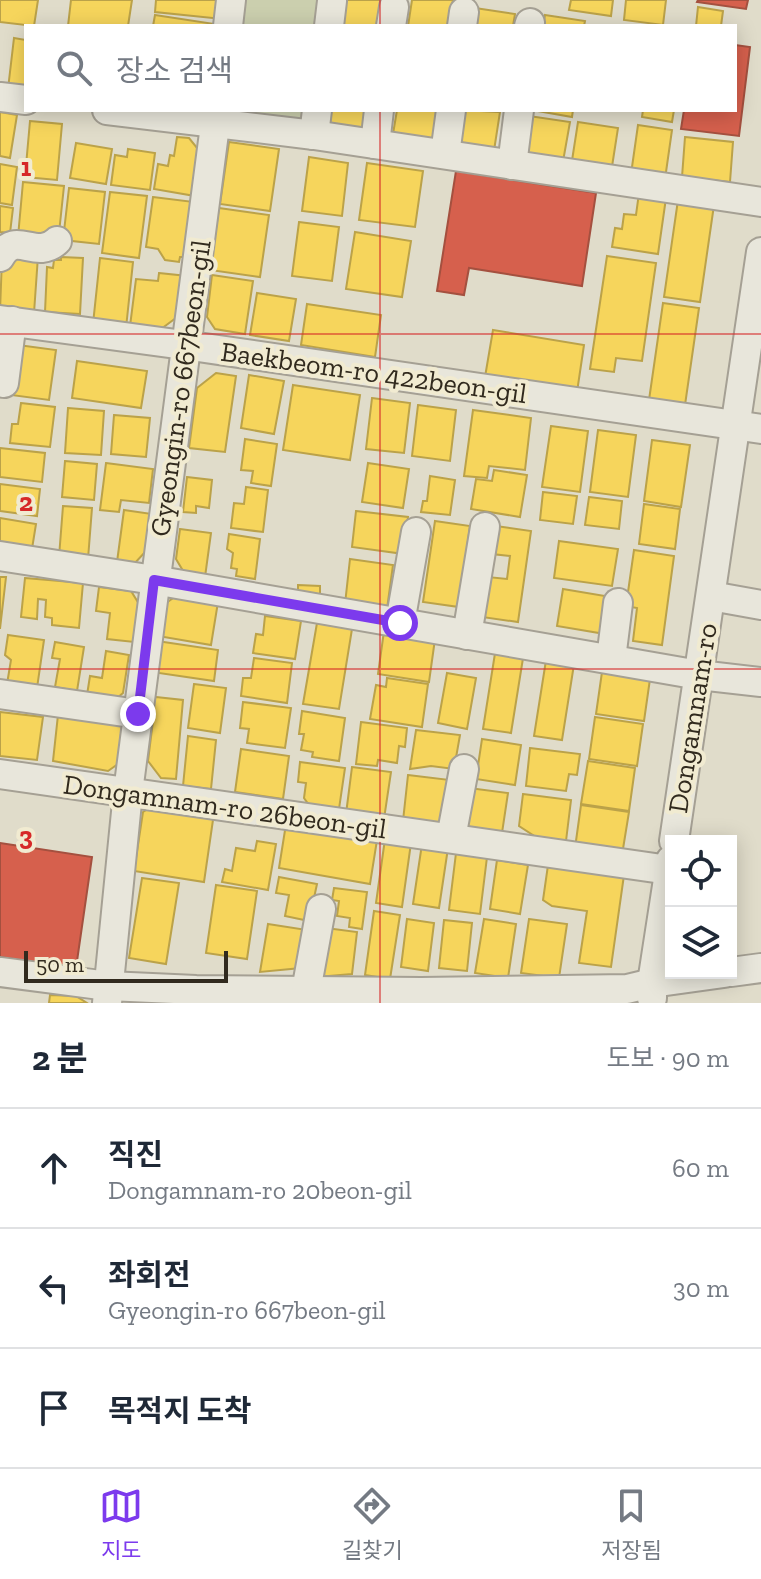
<!DOCTYPE html>
<html lang="ko">
<meta charset="utf-8">
<style>
body{margin:0;font-family:"Zilla Slab","Noto Sans KR",serif;background:#f2f2f3;color:#1f2937}
.controls{position:absolute;right:24px;bottom:24px;display:grid;overflow:hidden;border-radius:0px;box-shadow:0 4px 20px #0003}
.controls button{width:72px;height:72px;display:grid;place-items:center;padding:0;border:0;border-bottom:2px solid #e0e1e3;background:#fff;color:#1f2937;font:40px sans-serif}
.scale{position:absolute;left:24px;bottom:20px;width:204px;box-sizing:border-box;padding-left:8px;border:4px solid #312a1e;border-top:0;font-size:22px;line-height:28px;white-space:nowrap;color:#312a1e;-webkit-text-stroke:6px #f1ebd1;paint-order:stroke}
.stop{position:absolute;width:24px;height:24px;margin:-18px;border:6px solid #7c3aed;border-radius:50%;background:#fff}
.stop.end{background:#7c3aed;border-color:#fff;box-shadow:0 2px 8px #0008}
.list{margin:0;padding:0;list-style:none}
h2{display:flex;justify-content:space-between;align-items:center;height:104px;margin:0;padding:0 32px;font-size:34px}
h2 small{font-size:26px;font-weight:400;color:#747a83}
.list li{display:grid;grid-template-columns:52px 1fr auto;gap:24px;align-items:center;box-sizing:border-box;height:120px;padding:0 32px;border-top:2px solid #e0e1e3}
.list b{display:block;font-size:30px;white-space:nowrap}
.list p{margin:0;font-size:26px;white-space:nowrap;color:#747a83}
.list em{font-size:26px;font-style:normal;color:#747a83}
.icon{flex:none;width:44px;height:44px;fill:none;stroke:currentColor;stroke-width:2;stroke-linecap:round;stroke-linejoin:round}
.map{position:relative;flex:none;width:761px;height:1003px;overflow:hidden}
.search{position:absolute;background:#fff;box-shadow:0 4px 20px #0003;left:24px;right:24px;top:24px;height:88px;display:flex;align-items:center;gap:20px;box-sizing:border-box;padding:0 28px;border-radius:0px;color:#747a83;font-size:30px}
.sheet{height:464px;background:#fff}
nav{display:flex;justify-content:space-around;align-items:center;box-sizing:border-box;height:112px;border-top:2px solid #e0e1e3;background:#fff;font-size:22px;color:#747a83}
nav a{display:grid;justify-items:center;gap:4px}
nav .on{color:#7c3aed}
.map>svg:first-child{display:block}
.green{fill:#cbcfae}
.homes{fill:#f6d55c;stroke:#bba249;stroke-width:2}
.shops{fill:#d6604d;stroke:#a4503f;stroke-width:2}
.lines{fill:none;stroke-linecap:round;stroke-linejoin:round}
.minor-casing{stroke:#a5a094;stroke-width:32}
.minor{stroke:#e8e6db;stroke-width:28}
.route{stroke:#7c3aed;stroke-width:10}
.grid{fill:none;stroke:#d62828;stroke-width:2;stroke-opacity:0.55}
.labels{text-anchor:middle;stroke-width:8;stroke-linejoin:round;paint-order:stroke}
.street-label{font-size:28px;fill:#312a1e;stroke:#f1ebd1}
.grid-label{font-size:26px;text-anchor:middle;font-weight:bold;fill:#d62828;stroke:#f1ebd1;stroke-width:8;stroke-linejoin:round;paint-order:stroke}
</style>
<div class="map">
<svg width="761" height="1003" viewBox="0 0 761 1003">
<rect width="100%" height="100%" fill="#e0dcca"/>
<g class="green">
<polygon points="240,0 323,0 320,26 237,26"/>
<polygon points="226,110 311,110 309,127"/>
</g>
<g class="homes">
<polygon points="0,0 38,0 34,26 0,22"/>
<polygon points="71,0 132,0 128,26 68,26"/>
<polygon points="156,0 224,0 222,19 155,12"/>
<polygon points="343,0 384,0 380,26 339,26"/>
<polygon points="412,0 453,0 449,26 408,26"/>
<polygon points="571,0 613,0 611,16 569,10"/>
<polygon points="626,0 666,0 663,25 624,20"/>
<polygon points="698,7 723,11 721,26 696,26"/>
<polygon points="475,8 515,14 513,26 472,26"/>
<polygon points="155,15 221,25 221,26 153,26"/>
<polygon points="545,15 585,21 584,26 543,26"/>
<polygon points="14,38 26,40 26,91 8,89"/>
<polygon points="327,110 368,110 364,138 323,132"/>
<polygon points="397,110 438,110 432,146 392,140"/>
<polygon points="459,110 500,112 493,157 453,151"/>
<polygon points="532,110 573,110 572,117"/>
<polygon points="643,110 674,110 672,122 642,117"/>
<polygon points="0,112 17,115 10,158 0,156"/>
<polygon points="529,116 570,122 562,167 522,161"/>
<polygon points="30,121 62,124 57,180 25,177"/>
<polygon points="578,122 618,128 611,173 571,167"/>
<polygon points="638,125 672,130 665,179 631,174"/>
<polygon points="177,137 189,138 202,154 195,196 154,189 158,164 168,166 170,155 174,156"/>
<polygon points="685,137 733,142 730,182 682,177"/>
<polygon points="229,142 279,149 270,211 220,204"/>
<polygon points="76,143 112,149 106,184 70,178"/>
<polygon points="128,149 155,153 150,190 111,185 115,155 127,157"/>
<polygon points="309,157 348,163 342,216 302,211"/>
<polygon points="367,163 423,171 415,227 359,220"/>
<polygon points="0,164 17,167 12,205 0,203"/>
<polygon points="23,182 64,186 59,233 44,232 44,240 18,237"/>
<polygon points="69,188 105,192 99,244 63,240"/>
<polygon points="110,192 147,196 139,258 102,253"/>
<polygon points="639,193 666,198 658,254 612,247 615,228 622,229 624,214 636,215"/>
<polygon points="153,197 194,202 186,257 180,257 179,262 165,260 158,249 146,247"/>
<polygon points="678,200 714,205 700,302 664,297"/>
<polygon points="0,206 13,208 10,233 0,232"/>
<polygon points="219,208 269,215 260,277 210,270"/>
<polygon points="299,222 339,227 332,281 292,276"/>
<polygon points="355,232 411,241 402,297 346,289"/>
<polygon points="38,256 34,313 0,311 2,258"/>
<polygon points="607,256 656,263 642,361 616,358 614,372 590,369"/>
<polygon points="61,257 83,258 80,314 45,312 47,267 53,268 54,260 61,260"/>
<polygon points="100,258 133,262 126,328 93,324"/>
<polygon points="159,273 187,276 184,312 161,329 130,326 136,279 158,281"/>
<polygon points="212,275 253,281 245,334 215,329 207,317"/>
<polygon points="257,293 296,299 289,341 250,335"/>
<polygon points="663,303 699,308 685,405 649,400"/>
<polygon points="307,304 381,315 375,357 301,345"/>
<polygon points="493,330 584,345 577,392 485,377"/>
<polygon points="18,345 56,350 49,400 11,395"/>
<polygon points="77,361 147,371 141,408 72,398"/>
<polygon points="216,373 236,376 225,452 189,448 197,388"/>
<polygon points="249,375 284,381 274,434 241,428"/>
<polygon points="293,385 360,395 350,460 283,450"/>
<polygon points="372,398 410,403 404,453 366,449"/>
<polygon points="21,403 55,407 50,447 10,443 12,424 18,424"/>
<polygon points="418,405 456,410 450,461 412,456"/>
<polygon points="68,408 104,411 101,455 65,453"/>
<polygon points="473,410 531,418 525,470 489,466 487,478 464,476"/>
<polygon points="114,415 150,418 146,457 111,454"/>
<polygon points="551,426 588,431 580,492 542,487"/>
<polygon points="598,430 636,435 628,497 590,492"/>
<polygon points="245,439 277,444 271,486 251,483 253,471 241,470"/>
<polygon points="652,440 690,445 681,507 644,501"/>
<polygon points="0,448 45,453 42,482 0,477"/>
<polygon points="65,461 97,464 94,500 62,497"/>
<polygon points="106,463 153,469 149,503 121,500 119,512 100,510"/>
<polygon points="368,463 409,469 403,508 362,502"/>
<polygon points="494,470 527,475 520,517 471,509 476,479 492,481"/>
<polygon points="430,476 455,480 450,515 421,512 423,501 427,501"/>
<polygon points="187,477 212,480 209,508 196,506 196,513 183,512"/>
<polygon points="0,484 40,489 37,516 0,511"/>
<polygon points="246,487 268,490 263,532 231,528 234,503 244,504"/>
<polygon points="543,492 577,496 573,524 540,520"/>
<polygon points="589,497 622,501 619,529 585,525"/>
<polygon points="644,504 680,509 675,549 639,544"/>
<polygon points="63,506 92,508 88,559 59,557"/>
<polygon points="124,510 152,514 147,550 134,564 117,562"/>
<polygon points="356,511 408,517 404,554 352,547"/>
<polygon points="0,518 36,524 31,555 0,550"/>
<polygon points="435,521 470,526 459,607 423,602"/>
<polygon points="496,526 531,531 518,622 482,617 488,577 507,579 510,556 492,554"/>
<polygon points="180,529 211,533 205,577 185,574 176,559"/>
<polygon points="229,534 260,539 255,579 236,576 237,569 231,568 233,553 227,549"/>
<polygon points="559,541 618,549 612,586 554,578"/>
<polygon points="634,550 674,556 662,645 633,641 637,608 626,606"/>
<polygon points="350,559 393,565 387,609 345,604"/>
<polygon points="0,577 6,577 0,629"/>
<polygon points="25,578 83,583 79,628 52,625 52,618 45,617 46,600 38,599 37,619 21,617"/>
<polygon points="298,585 320,586 320,596 298,595"/>
<polygon points="99,587 131,591 139,604 134,642 107,639 110,613 96,611"/>
<polygon points="563,589 611,597 605,634 557,626"/>
<polygon points="176,596 218,602 211,645 158,636 162,606"/>
<polygon points="265,616 301,621 295,659 253,653 256,634 263,635"/>
<polygon points="317,623 352,629 339,709 303,704"/>
<polygon points="384,631 435,639 429,682 378,674"/>
<polygon points="8,635 44,640 37,688 7,684 11,660 5,655"/>
<polygon points="157,641 218,650 214,681 152,672"/>
<polygon points="55,642 84,647 77,691 55,687 60,659 52,658"/>
<polygon points="496,647 524,652 511,733 483,729"/>
<polygon points="106,651 129,655 123,693 116,699 87,695 90,676 102,678"/>
<polygon points="547,654 575,658 562,740 534,736"/>
<polygon points="254,658 292,663 287,703 241,696 243,678 251,678"/>
<polygon points="602,672 650,679 644,721 596,714"/>
<polygon points="447,673 476,678 467,729 438,723"/>
<polygon points="387,678 428,684 422,727 370,719 376,685 386,687"/>
<polygon points="194,684 226,688 220,733 188,728"/>
<polygon points="156,697 183,700 176,779 161,778 148,761 154,713 144,712 145,702"/>
<polygon points="243,702 291,708 285,748 247,743 249,729 240,728"/>
<polygon points="302,711 345,718 339,761 312,757 313,752 301,750 304,734 299,734"/>
<polygon points="0,712 43,717 37,760 0,756"/>
<polygon points="58,715 122,724 118,764 108,771 53,761"/>
<polygon points="595,717 643,724 637,766 589,759"/>
<polygon points="361,722 407,728 405,747 399,746 397,763 378,760 377,766 356,764"/>
<polygon points="416,730 460,735 454,769 431,766 410,769"/>
<polygon points="188,736 216,740 211,789 183,786"/>
<polygon points="482,739 521,745 515,785 476,779"/>
<polygon points="530,748 580,754 577,775 569,774 566,791 526,786"/>
<polygon points="241,749 289,756 283,799 235,792"/>
<polygon points="588,761 635,768 629,811 581,804"/>
<polygon points="300,762 345,768 339,809 309,805 304,798 306,783 298,782"/>
<polygon points="352,767 391,772 384,819 346,814"/>
<polygon points="408,775 450,780 444,826 403,821"/>
<polygon points="469,788 508,793 502,833 463,828"/>
<polygon points="523,794 571,800 566,841 536,837 519,826"/>
<polygon points="156,804 214,813 204,882 134,871 143,812"/>
<polygon points="581,805 629,812 622,855 575,848"/>
<polygon points="286,824 377,840 370,884 279,868"/>
<polygon points="385,839 411,843 402,907 376,903"/>
<polygon points="257,841 276,844 268,890 222,882 225,869 232,871 236,848 255,851"/>
<polygon points="422,844 448,848 439,908 413,904"/>
<polygon points="0,850 71,861 63,907 0,897"/>
<polygon points="456,853 487,857 480,914 449,910"/>
<polygon points="497,860 528,865 520,914 490,909"/>
<polygon points="548,865 624,875 611,967 579,963 587,911 552,906 543,900"/>
<polygon points="279,877 317,884 309,921 285,916 289,895 276,893"/>
<polygon points="142,878 179,883 166,964 129,958"/>
<polygon points="216,885 257,891 247,959 206,953"/>
<polygon points="334,888 367,892 362,929 349,927 350,918 337,916 339,901 332,900"/>
<polygon points="374,911 400,915 390,979 365,975"/>
<polygon points="407,919 434,923 428,971 401,967"/>
<polygon points="484,919 516,924 508,978 475,973"/>
<polygon points="529,919 567,924 559,978 521,973"/>
<polygon points="444,920 472,923 467,971 439,968"/>
<polygon points="268,924 307,930 301,968 260,972"/>
<polygon points="326,928 357,932 352,974 317,977"/>
<polygon points="50,995 76,996 87,1003 49,1003"/>
</g>
<g class="shops">
<polygon points="698,0 748,0 746,9 697,2"/>
<polygon points="735,45 750,47 739,136 681,129 684,110 735,110"/>
<polygon points="456,171 596,193 582,286 469,268 464,295 437,291"/>
<polygon points="0,843 92,857 76,968 0,957"/>
</g>
<g class="lines">
<g class="minor-casing">
<g id="minor">
<polyline points="228,26 231,0"/>
<polyline points="329,26 332,1"/>
<polyline points="391,26 394,7"/>
<polyline points="462,26 464,12"/>
<polyline points="529,26 530,23"/>
<polyline points="0,97 26,100"/>
<polyline points="107,110 314,135 761,202"/>
<polyline points="314,135 317,110"/>
<polyline points="375,144 379,110"/>
<polyline points="445,154 451,110"/>
<polyline points="512,165 519,110"/>
<path d="M0,257C16,229 35,261 57,241"/>
<polyline points="0,320 191,346 761,429"/>
<polyline points="4,383 12,321"/>
<polyline points="0,556 154,580 699,675 761,682"/>
<polyline points="711,596 761,605"/>
<polyline points="400,623 416,532"/>
<polyline points="467,635 485,527"/>
<polyline points="611,659 618,603"/>
<polyline points="0,694 138,714"/>
<polyline points="0,774 669,870"/>
<polyline points="451,838 464,769"/>
<polyline points="674,841 761,252"/>
<polyline points="0,972 108,986 196,990 421,992 627,989 652,983 724,973"/>
<polyline points="731,972 761,968"/>
<polyline points="306,991 321,909"/>
<polyline points="652,998 652,983 671,860"/>
<polyline points="107,1003 128,792 217,110"/>
</g>
</g>
<use href="#minor" class="minor"/>
</g>
<g class="lines">
<polyline class="route" points="138,714 154,580 400,623"/>
</g>
<path class="grid" d="M380,0V26M380,110V1003M0,334H761M0,669H761"/>
<g class="labels">
<g class="street-label">
<text transform="translate(374 372) rotate(8)" y="10">Baekbeom-ro 422beon-gil</text>
<text transform="translate(180 388) rotate(-82)" y="10">Gyeongin-ro 667beon-gil</text>
<text transform="translate(692 718) rotate(-81)" y="10">Dongamnam-ro</text>
<text transform="translate(225 806) rotate(8)" y="10">Dongamnam-ro 26beon-gil</text>
</g>
</g>
<g class="grid-label">
<text x="26" y="176">1</text>
<text x="26" y="511">2</text>
<text x="26" y="845">3</text>
</g>
</svg>
<div class="controls">
<button><svg class="icon" aria-label="locate" viewBox="0 0 24 24"><circle cx="12" cy="12" r="6"/><path d="M12 2v4M12 18v4M2 12h4M18 12h4"/></svg></button>
<button><svg class="icon" aria-label="layers" viewBox="0 0 24 24"><path d="M12 4l9 5-9 5-9-5zM3 14l9 5 9-5"/></svg></button>
</div>
<div class="scale">50 m</div>
<div class="stop" style="left:400px;top:623px"></div>
<div class="stop end" style="left:138px;top:714px"></div>
<div class="search"><svg class="icon" aria-label="search" viewBox="0 0 24 24"><circle cx="10" cy="10" r="6"/><path d="M15 15l6 6"/></svg>장소 검색</div>
</div>
<section class="sheet">
<h2>2 분<small>도보 · 90 m</small></h2>
<ul class="list">
<li><svg class="icon" aria-label="ahead" viewBox="0 0 24 24"><path d="M12 20V5M6 11l6-6 6 6"/></svg><div><b>직진</b><p>Dongamnam-ro 20beon-gil</p></div><em>60 m</em></li>
<li><svg class="icon" aria-label="left" viewBox="0 0 24 24"><path d="M17 20v-9H6M10 6l-5 5 5 5"/></svg><div><b>좌회전</b><p>Gyeongin-ro 667beon-gil</p></div><em>30 m</em></li>
<li><svg class="icon" aria-label="arrive" viewBox="0 0 24 24"><path d="M6 21V4h12l-3 4 3 4H6"/></svg><div><b>목적지 도착</b></div></li>
</ul>
</section>
<nav>
<a class="on"><svg class="icon" aria-label="map" viewBox="0 0 24 24"><path d="M3 6l6-2 6 2 6-2v14l-6 2-6-2-6 2zM9 4v14M15 6v14"/></svg>지도</a>
<a><svg class="icon" aria-label="directions" viewBox="0 0 24 24"><path d="M12 3l9 9-9 9-9-9zM9 14v-3h6M13 9l2 2-2 2"/></svg>길찾기</a>
<a><svg class="icon" aria-label="saved" viewBox="0 0 24 24"><path d="M7 4h10v16l-5-4-5 4z"/></svg>저장됨</a>
</nav>
